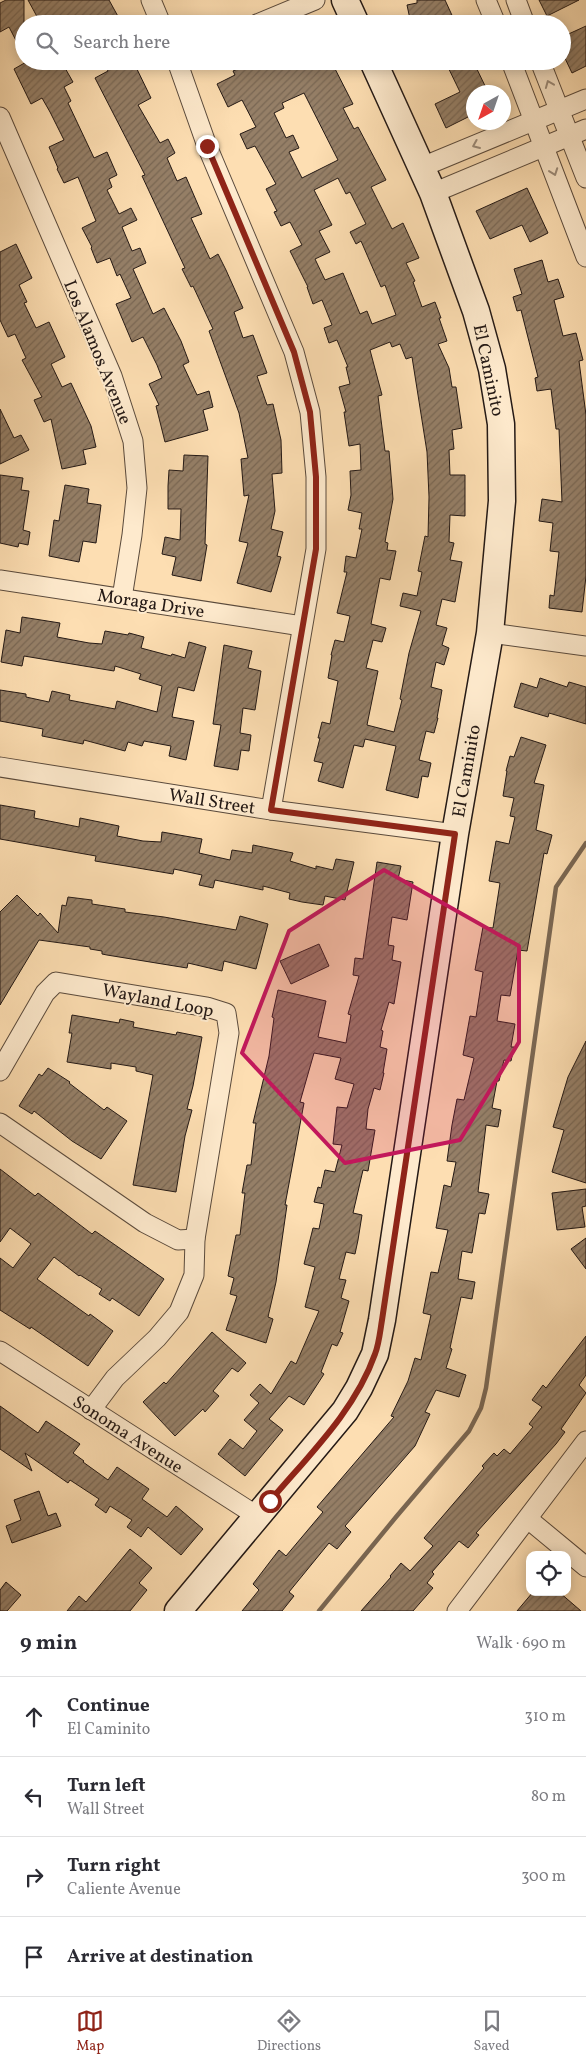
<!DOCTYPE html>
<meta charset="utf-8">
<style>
body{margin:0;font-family:Vollkorn,serif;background:#f2f2f3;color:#2b2b33}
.controls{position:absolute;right:15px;bottom:15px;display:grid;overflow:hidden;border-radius:10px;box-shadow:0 2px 12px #0003}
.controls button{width:45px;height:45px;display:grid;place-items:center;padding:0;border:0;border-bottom:1px solid #e1e1e2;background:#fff;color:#2b2b33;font:25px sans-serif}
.compass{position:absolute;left:466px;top:85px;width:45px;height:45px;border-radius:50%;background:#fff;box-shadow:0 2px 12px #0003;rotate:220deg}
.stop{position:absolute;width:15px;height:15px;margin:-11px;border:4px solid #8f2418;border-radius:50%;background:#fff}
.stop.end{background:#8f2418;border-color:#fff;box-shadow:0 1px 5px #0008}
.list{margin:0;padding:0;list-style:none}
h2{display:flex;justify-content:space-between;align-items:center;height:65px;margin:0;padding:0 20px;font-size:21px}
h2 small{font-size:16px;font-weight:400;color:#7c7c81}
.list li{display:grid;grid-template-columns:32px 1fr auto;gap:15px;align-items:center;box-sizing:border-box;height:80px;padding:0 20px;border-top:1px solid #e1e1e2}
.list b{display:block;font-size:19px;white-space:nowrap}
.list p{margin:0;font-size:16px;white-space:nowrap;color:#7c7c81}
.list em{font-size:16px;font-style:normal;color:#7c7c81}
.icon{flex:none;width:28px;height:28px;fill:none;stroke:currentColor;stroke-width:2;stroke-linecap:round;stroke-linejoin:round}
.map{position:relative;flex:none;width:586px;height:1611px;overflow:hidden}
.search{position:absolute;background:#fff;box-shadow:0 2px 12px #0003;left:15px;right:15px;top:15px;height:55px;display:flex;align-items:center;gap:12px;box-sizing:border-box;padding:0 18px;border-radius:28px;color:#7c7c81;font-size:19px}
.sheet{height:385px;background:#fff}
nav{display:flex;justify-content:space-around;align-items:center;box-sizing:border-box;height:70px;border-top:1px solid #e1e1e2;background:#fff;font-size:14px;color:#7c7c81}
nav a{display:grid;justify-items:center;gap:2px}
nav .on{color:#8f2418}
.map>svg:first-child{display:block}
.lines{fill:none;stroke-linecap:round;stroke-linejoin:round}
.stream{stroke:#7a6753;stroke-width:4.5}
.building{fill:url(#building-hatch);stroke:#241915;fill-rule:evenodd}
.street-casing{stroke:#5a4a3c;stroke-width:21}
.secondary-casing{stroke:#241915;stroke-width:29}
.street{stroke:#feeacd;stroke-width:19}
.secondary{stroke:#feeacd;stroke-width:26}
.oneway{stroke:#9c8c7a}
.route{stroke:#8f2418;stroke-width:6}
.marked{fill:#c2185b;fill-opacity:0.2;stroke:#c2185b;stroke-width:4;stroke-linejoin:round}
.labels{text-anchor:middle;stroke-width:4;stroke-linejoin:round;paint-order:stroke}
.street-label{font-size:18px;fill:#241915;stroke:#feeacd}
</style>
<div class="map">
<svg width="586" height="1611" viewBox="0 0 586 1611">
<defs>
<pattern id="building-hatch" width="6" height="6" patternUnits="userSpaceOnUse" patternTransform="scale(1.25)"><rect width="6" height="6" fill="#957f67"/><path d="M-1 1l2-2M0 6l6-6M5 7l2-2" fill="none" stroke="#796754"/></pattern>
</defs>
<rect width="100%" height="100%" fill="#fddeb2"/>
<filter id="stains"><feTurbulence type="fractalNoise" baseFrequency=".004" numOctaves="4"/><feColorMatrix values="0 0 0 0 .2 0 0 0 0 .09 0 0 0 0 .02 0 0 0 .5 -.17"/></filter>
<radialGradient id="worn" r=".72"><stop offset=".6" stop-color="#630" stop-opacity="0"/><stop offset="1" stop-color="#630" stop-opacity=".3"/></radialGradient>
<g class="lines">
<polyline class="stream" points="319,1611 396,1517 469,1431 481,1408 486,1388 556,887 586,843"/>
</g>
<g class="building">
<polygon points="6,0 24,0 24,56 9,27 0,32 0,3"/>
<polygon points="28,0 109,0 120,20 112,24 41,24"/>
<polygon points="417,0 445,0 456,24 411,24 407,5 417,3"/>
<polygon points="539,0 579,0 547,16"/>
<polygon points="586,26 586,66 572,73 562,52 562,37"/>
<polygon points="28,61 61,61 73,82 64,87 71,101 68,103 94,158 107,152 117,175 109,179 112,187 107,190 119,214 131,208 137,220 122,227 132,251 140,248 146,263 133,269 153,314 164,308 181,341 189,362 183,365 197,395 209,391 213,407 203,410 208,430 165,442 156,406 159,405 149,384 162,378 157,365 143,337 132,342 116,304 131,298 120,274 117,276 110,258 97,263 91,248 92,247 82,228 96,221 78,177 64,183 57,169 58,168 49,147 64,140 50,112 42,98 31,104 14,69"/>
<polygon points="103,61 133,61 151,98 138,105 160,143 168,139 175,153 167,158 177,181 186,177 202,214 191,218 210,259 218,254 226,270 243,308 234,312 243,338 253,335 267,373 257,376 267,405 273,404 281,440 282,473 272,474 275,511 271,529 283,532 277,556 281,557 271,592 237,583 248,543 239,541 249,495 244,496 241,459 248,458 239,413 209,331 213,329 193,286 191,287 182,269 185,268 142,176 145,175 95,78 108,71"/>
<path d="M256,61H271L273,66L282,61H331L353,104L343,108L354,129L358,127L386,180L371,187L392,229L403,223L419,258L406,263L415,281L413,282L422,307L435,302L441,318H439L447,341L438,344L449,368L452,387H456L462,428L452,430L454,449L449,450L450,475H465V516L450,515L449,542L454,543L450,560L462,562L455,602L442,599L436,625L447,628L442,645L449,648L444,665L436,662L431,687L442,690L437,718H438L434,733L426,731L419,760L431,763L428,777L422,776L418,798L386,790L396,746L365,739L363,747L354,745L343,788L318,781L323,763L314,761L320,738H318L322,722L330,724L338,681L328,678L332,655H331L335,640L344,642L350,616L337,613L347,572H344L346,556L356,558L362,529H359L362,513L348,510L351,495L350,471L361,470L360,444L349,446L344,412H346L339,387L350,384L346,367H348L337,340L329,343L324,328L332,325L322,300L313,304L307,287H308L290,251L302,245L290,222L281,226L274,212L277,211L266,189L276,184L255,146L247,149L240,134L256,127L242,100L228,107L217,84L235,75L233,71ZM304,93L338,160L302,178L289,152L299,148L293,135L286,138L274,113L284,108L282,103ZM338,178L346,194L350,192L366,224L350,232L356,244L361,241L381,287L385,285L396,315L372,324L367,311L360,314L343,273L325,280L315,259L330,252L319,231L332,225L314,190ZM390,342L392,347L400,344L406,359L412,357L427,452L429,497L428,537L425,536L418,571L422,572L417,596L403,593L400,606L421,611L409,653L400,699L402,700L394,732L367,725L378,671L366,668L373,640L382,642L386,628L371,624L380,578L390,580L396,551L387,550L388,543L385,542L393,499L389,451H385L378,396L382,395L370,350Z"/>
<polygon points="445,61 473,61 488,92 474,92 474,114 446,128 435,104 460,92"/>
<polygon points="527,188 548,233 530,242 522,225 490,239 476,211"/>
<polygon points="16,244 32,278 19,285 27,302 24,303 36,328 49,322 65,357 51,364 62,387 71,383 91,426 96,447 83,450 86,464 62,469 51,419 44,422 34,400 42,397 22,360 26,358 15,334 8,337 0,320 0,252"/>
<polygon points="542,260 548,282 558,279 564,297 554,300 563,336 576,333 583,360 579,361 586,415 586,576 582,612 549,608 550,595 554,596 559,552 550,551 553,523 539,521 542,499 562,502 559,429 556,429 551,389 537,391 535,378 538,377 521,310 517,311 513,297 522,294 514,269"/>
<polygon points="0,409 14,438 21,435 29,450 0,464"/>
<polygon points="184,455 208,456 205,544 207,545 201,581 172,575 176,557 162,554 165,537 180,540 181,509 168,509 168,486 169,470 183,471"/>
<polygon points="0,475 23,478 21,490 29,491 23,530 30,532 28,545 19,543 18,547 0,543"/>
<polygon points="65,485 89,489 87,503 101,505 96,543 83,541 79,562 49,556 54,520 59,521"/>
<polygon points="22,617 60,623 57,637 89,643 102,644 105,631 128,635 129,633 144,637 141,648 171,656 172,654 185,658 189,642 206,647 194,691 178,687 172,717 194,721 186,760 169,756 171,746 144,741 142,746 128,742 125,751 84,740 83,744 42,736 43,729 0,721 0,690 26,694 26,697 49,702 52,691 70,695 69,700 115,709 117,701 157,712 162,686 139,679 141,674 115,666 114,671 24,656 22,666 1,662 6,630 20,633"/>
<polygon points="224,645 252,651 248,668 261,671 255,710 243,708 240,733 251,735 249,751 241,750 238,770 214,766 221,725 213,724"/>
<polygon points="540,678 567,687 569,682 586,687 586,724 549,713 548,717 514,707 521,683 537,688"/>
<polygon points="521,737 546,745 534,783 544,785 536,830 552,835 547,854 544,853 527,951 518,950 510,996 501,995 497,1021 515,1024 511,1047 514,1047 511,1061 504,1060 499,1081 497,1081 492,1108 501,1110 498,1127 486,1125 478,1192 489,1194 485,1214 479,1213 472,1253 462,1251 458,1279 475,1282 472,1299 461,1297 450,1348 452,1349 446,1368 466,1375 459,1397 436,1390 425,1412 430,1414 415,1446 345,1526 351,1532 337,1549 329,1543 289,1592 294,1596 282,1611 242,1611 259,1590 253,1584 269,1563 279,1550 286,1556 323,1512 317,1507 394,1417 391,1416 408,1381 415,1358 421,1360 431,1315 423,1313 431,1272 438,1273 448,1230 436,1228 444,1185 451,1187 456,1162 447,1161 452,1125 457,1099 464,1100 474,1058 463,1055 470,1016 476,1017 483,972 475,970 483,927 493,928 500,883 489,881 496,841 509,844 515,817 510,816 514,798 503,796 507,771 506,771 510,756 514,757"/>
<polygon points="0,805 35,811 34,818 79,827 80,818 119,826 117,836 143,841 161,842 162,832 202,839 199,853 230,860 232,850 252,853 253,845 293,853 290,861 316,869 316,866 333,870 336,859 354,862 345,900 325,896 323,905 302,902 289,899 290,893 263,886 263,890 215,880 213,888 199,885 202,875 174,869 173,874 126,866 95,861 96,856 0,839"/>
<polygon points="377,862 401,866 398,879 413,882 407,920 392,917 388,945 394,946 392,960 401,962 394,1004 389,1002 381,1030 383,1031 380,1047 387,1049 383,1073 384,1073 380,1090 374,1088 368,1109 366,1129 375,1130 368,1171 363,1170 353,1213 362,1215 358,1240 355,1254 346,1252 339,1279 346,1280 341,1298 349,1301 340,1332 343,1333 337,1346 332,1344 321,1372 324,1374 304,1405 289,1396 269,1419 283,1430 245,1476 218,1454 230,1439 243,1449 257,1431 244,1420 259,1403 250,1395 260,1384 271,1394 291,1361 296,1364 319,1311 305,1307 315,1267 304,1264 313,1228 319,1229 324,1204 314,1202 318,1187 321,1188 325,1170 335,1172 342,1145 333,1144 337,1107 347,1108 354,1084 335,1079 341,1058 314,1053 300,1102 304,1103 285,1205 287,1205 276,1282 268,1317 273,1319 266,1343 226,1330 237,1296 230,1294 234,1278 228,1276 236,1235 240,1235 245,1193 242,1193 247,1165 251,1165 256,1123 253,1123 269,1056 274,1018 272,1017 278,990 326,1001 318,1037 346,1043 351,1015 348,1014 359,976 353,975 355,958 363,959"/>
<polygon points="17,895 38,916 40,913 58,933 62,905 66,906 68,897 92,900 92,904 125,909 125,912 164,917 236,930 240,916 268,924 256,969 224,961 222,971 188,963 187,968 107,955 102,954 102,951 90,949 90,947 39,940 0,1005 0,912"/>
<polygon points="319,944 329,966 291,984 280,961"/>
<polygon points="72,1015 119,1023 120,1019 134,1022 133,1027 176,1035 177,1032 202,1037 193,1086 187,1109 192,1110 185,1136 176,1192 133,1185 153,1075 136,1071 136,1067 111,1063 111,1069 67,1062 72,1033 69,1033"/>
<polygon points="586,1041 586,1183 552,1172 564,1130 553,1127 568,1077"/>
<polygon points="48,1068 70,1082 69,1083 104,1110 107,1107 127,1121 101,1159 72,1141 34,1111 32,1114 19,1106 39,1074 42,1076"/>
<polygon points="0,1169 35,1196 38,1193 92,1234 95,1231 164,1279 139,1316 112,1298 110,1301 99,1294 102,1289 80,1275 79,1276 54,1257 37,1279 89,1316 90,1314 113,1331 88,1366 31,1327 30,1329 0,1310 0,1258 13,1268 31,1244 10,1228 0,1242"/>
<polygon points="586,1189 586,1206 582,1207 585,1227 557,1230 552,1193"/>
<polygon points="586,1238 586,1269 571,1249"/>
<polygon points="212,1332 246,1363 238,1372 232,1368 213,1391 219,1396 205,1412 203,1409 175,1436 143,1402 164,1382 166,1384"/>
<polygon points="586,1336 586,1375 579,1385 586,1393 561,1429 565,1432 556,1444 476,1533 479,1535 468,1548 459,1541 432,1572 434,1574 427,1583 433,1588 413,1611 361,1611 391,1577 390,1576 401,1563 410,1571 433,1546 424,1538 484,1468 482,1466 494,1453 497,1456 504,1449 510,1454 533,1427 529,1424 542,1407 532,1400 543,1385 546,1388"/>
<polygon points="0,1406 38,1433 46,1421 80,1444 73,1453 84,1461 83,1462 108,1480 117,1467 149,1489 142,1499 167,1517 176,1506 203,1529 181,1555 148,1527 141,1537 127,1527 132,1520 110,1506 106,1513 95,1505 99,1499 70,1480 68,1483 25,1453 32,1471 0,1449"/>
<polygon points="39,1491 48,1516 56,1513 61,1526 12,1543 6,1526 21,1520 14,1500"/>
<polygon points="130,1549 152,1568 139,1583 147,1590 130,1611 67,1611 79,1596 86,1602"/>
<polygon points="6,1582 21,1595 7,1611 0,1611 0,1590"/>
<polygon points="533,1592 559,1592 581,1611 517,1611"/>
</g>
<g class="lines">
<g class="street-casing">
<g id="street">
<polyline points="151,0 161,24"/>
<polyline points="486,0 496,24"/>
<polyline points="516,0 525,24"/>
<polyline points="257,24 315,0"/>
<polyline points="177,61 207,146 294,352 310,412 316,477 316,549 271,810"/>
<polyline points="511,61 586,257"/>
<polyline points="540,61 586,178"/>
<polyline points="0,117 112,376 133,441 137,488 132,535 122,598"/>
<polyline points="422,167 586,99"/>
<polyline points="433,193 586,129"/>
<polyline points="0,580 302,626"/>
<polyline points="490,633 586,646"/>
<polyline points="0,767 271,810 455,834"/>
<polyline points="0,1071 45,993 56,982 207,1007 226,1013 229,1033 195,1239 194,1275 179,1312 157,1338 115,1378 91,1410"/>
<polyline points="0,1123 145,1223 178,1240 195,1239"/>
<polyline points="0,1351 257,1516"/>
<polyline points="528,1519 586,1567"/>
<polyline points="457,1611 586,1441"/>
</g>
</g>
<g class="secondary-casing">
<g id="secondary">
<polyline points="345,0 356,24"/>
<polyline points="178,1611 345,1411 359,1388 375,1354 382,1320 455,834 490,633 502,501 501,424 492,369 476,311 433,193 373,61"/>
</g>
</g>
<use href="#street" class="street"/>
<use href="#secondary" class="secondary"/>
</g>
<defs><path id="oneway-chevron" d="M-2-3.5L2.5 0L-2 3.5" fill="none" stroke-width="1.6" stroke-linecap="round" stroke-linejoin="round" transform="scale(1.25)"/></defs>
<g class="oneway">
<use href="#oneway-chevron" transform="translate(549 84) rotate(-112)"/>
<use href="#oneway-chevron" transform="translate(476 145) rotate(157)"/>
<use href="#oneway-chevron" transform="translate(554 172) rotate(70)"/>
</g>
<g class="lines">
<path class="route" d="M207,146L294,352L310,412L316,477V549L271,810L455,834L382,1320C380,1332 379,1344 375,1354C355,1411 308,1456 270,1501"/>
</g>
<path class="marked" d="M384,870L519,946V1042L460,1140L345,1163L242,1053L289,931Z"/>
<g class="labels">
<g class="street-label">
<text transform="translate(98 352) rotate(68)" y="6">Los Alamos Avenue</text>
<text transform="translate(489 370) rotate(78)" y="6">El Caminito</text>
<text transform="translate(151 603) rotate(9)" y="6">Moraga Drive</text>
<text transform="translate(466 771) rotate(-80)" y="6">El Caminito</text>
<text transform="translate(212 801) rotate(9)" y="6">Wall Street</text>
<text transform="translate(158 1000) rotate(11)" y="6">Wayland Loop</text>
<text transform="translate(128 1434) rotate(33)" y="6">Sonoma Avenue</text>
</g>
</g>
<rect width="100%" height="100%" filter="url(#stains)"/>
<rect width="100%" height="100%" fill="url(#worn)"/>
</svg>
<div class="controls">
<button><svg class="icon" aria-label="locate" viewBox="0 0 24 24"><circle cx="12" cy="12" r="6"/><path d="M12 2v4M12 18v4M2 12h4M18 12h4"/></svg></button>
</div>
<svg class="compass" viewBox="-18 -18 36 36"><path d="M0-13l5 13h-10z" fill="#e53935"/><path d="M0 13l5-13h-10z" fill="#7c7c81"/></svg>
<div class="stop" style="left:270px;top:1501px"></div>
<div class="stop end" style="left:207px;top:146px"></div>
<div class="search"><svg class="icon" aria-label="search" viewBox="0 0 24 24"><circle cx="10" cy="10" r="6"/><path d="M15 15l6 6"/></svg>Search here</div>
</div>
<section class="sheet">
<h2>9 min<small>Walk · 690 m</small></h2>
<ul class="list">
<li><svg class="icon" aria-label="ahead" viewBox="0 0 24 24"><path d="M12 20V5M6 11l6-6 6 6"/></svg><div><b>Continue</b><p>El Caminito</p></div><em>310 m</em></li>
<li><svg class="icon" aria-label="left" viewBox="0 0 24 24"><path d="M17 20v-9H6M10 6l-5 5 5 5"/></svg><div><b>Turn left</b><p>Wall Street</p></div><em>80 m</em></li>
<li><svg class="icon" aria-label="right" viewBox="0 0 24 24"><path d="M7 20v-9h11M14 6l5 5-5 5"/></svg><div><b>Turn right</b><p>Caliente Avenue</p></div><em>300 m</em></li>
<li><svg class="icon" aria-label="arrive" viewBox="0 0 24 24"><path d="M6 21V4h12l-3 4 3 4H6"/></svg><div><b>Arrive at destination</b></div></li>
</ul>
</section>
<nav>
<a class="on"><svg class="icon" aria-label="map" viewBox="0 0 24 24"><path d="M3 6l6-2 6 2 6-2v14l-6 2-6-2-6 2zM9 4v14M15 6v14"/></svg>Map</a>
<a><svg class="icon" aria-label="directions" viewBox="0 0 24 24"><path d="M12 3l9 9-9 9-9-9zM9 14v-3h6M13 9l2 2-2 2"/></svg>Directions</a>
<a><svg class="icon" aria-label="saved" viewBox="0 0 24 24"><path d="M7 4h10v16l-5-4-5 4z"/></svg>Saved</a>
</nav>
